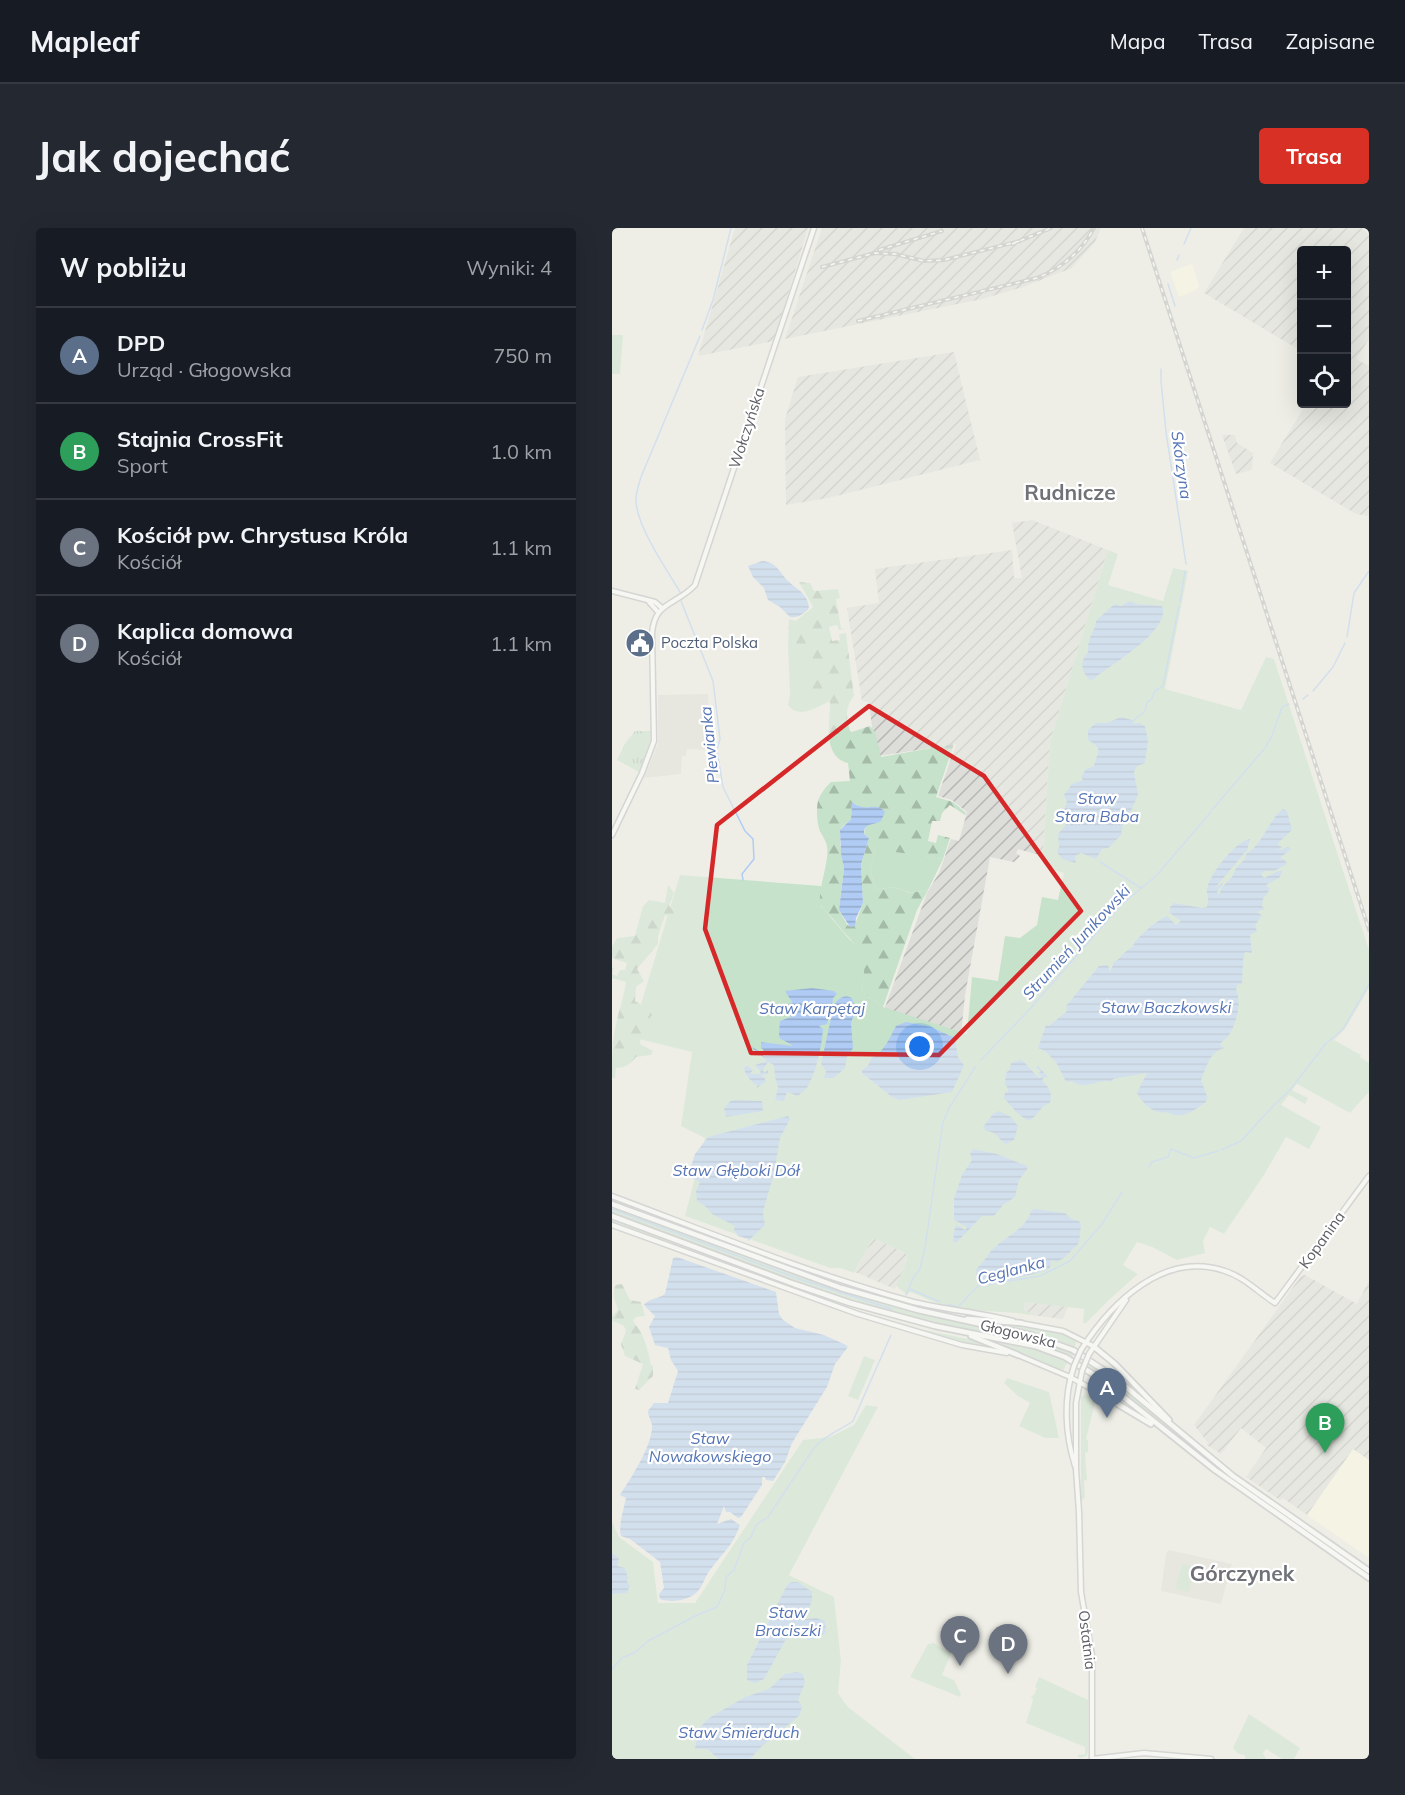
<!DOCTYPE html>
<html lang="pl">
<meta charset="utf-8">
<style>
body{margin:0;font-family:Mulish,sans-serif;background:#242831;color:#f1f3f6}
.controls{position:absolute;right:18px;top:18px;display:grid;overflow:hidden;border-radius:6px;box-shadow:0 6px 24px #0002}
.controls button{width:54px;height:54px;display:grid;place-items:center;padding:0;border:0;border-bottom:2px solid #363941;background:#171b24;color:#f1f3f6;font:30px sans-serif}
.you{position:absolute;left:308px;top:819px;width:21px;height:21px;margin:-15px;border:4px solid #fff;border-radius:50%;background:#1a73e8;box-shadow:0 0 0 9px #1a73e833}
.badge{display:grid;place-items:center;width:39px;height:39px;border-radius:50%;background:#d93025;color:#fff;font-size:20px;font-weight:700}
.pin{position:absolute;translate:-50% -50px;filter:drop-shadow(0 2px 3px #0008)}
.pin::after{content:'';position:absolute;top:32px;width:21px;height:18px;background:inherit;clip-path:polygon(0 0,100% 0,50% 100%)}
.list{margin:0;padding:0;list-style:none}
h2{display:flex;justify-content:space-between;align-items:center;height:78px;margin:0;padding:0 24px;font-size:26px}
h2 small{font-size:20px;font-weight:400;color:#9ea1a6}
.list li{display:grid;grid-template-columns:39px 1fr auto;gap:18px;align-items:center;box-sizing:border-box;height:96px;padding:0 24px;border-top:2px solid #363941}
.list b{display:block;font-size:22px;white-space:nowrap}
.list p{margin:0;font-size:20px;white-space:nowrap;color:#9ea1a6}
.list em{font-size:20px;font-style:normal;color:#9ea1a6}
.icon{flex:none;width:33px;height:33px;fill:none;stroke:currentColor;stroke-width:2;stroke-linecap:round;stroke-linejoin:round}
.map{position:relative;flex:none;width:757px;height:1531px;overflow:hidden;border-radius:6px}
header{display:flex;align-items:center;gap:36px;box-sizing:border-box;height:84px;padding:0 30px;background:#171b24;border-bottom:2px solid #363941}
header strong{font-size:28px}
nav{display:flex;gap:33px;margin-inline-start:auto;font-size:21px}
.intro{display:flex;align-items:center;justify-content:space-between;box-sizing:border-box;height:144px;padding:0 36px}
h1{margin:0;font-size:42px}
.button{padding:15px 27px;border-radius:6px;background:#d93025;color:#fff;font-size:21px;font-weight:700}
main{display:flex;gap:36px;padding:0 36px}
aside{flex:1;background:#171b24;border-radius:6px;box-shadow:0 6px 24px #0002}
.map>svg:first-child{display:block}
.commercial{fill:#faf8e0}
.industrial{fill:url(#industrial-furrows)}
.education{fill:#deddd5}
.green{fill:#c6e2cb}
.forest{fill:url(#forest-firs);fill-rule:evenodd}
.park{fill:url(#park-tufts)}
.water{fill:url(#water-rules)}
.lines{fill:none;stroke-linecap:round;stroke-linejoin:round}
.stream{stroke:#b0ccf4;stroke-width:1.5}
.tertiary-casing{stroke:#b6b7bb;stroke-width:7}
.secondary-casing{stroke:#b5b7bc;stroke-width:8}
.tertiary{stroke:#fff;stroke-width:4}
.secondary{stroke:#fff;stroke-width:4.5}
.rail-casing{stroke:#b4b4b5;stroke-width:4}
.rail{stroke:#fff;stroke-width:1.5;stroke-dasharray:4.5;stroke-linecap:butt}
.tertiary-bridge-casing{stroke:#b6b7bb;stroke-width:7;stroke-linecap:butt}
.tertiary-bridge{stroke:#fff;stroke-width:4}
.marked{fill:none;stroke:#d62828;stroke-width:4.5;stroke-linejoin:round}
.labels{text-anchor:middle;stroke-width:4.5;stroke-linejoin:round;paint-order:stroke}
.street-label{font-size:15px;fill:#5e6065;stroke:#fff}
.service-label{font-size:15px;fill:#4e5e75;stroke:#fff;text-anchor:start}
.water-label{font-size:16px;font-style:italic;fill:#5675b5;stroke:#fff}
.district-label{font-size:21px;font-weight:bold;fill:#6f7277;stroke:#fff}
</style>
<header>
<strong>Mapleaf</strong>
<nav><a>Mapa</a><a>Trasa</a><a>Zapisane</a></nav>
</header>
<div class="intro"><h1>Jak dojechać</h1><a class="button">Trasa</a></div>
<main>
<aside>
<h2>W pobliżu<small>Wyniki: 4</small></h2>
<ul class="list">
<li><span class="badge" style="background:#5c6f8a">A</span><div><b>DPD</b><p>Urząd · Głogowska</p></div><em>750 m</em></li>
<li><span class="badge" style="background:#2e9e5b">B</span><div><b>Stajnia CrossFit</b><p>Sport</p></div><em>1.0 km</em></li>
<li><span class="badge" style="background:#6b7280">C</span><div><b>Kościół pw. Chrystusa Króla</b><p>Kościół</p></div><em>1.1 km</em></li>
<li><span class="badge" style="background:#6b7280">D</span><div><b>Kaplica domowa</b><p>Kościół</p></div><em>1.1 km</em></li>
</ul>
</aside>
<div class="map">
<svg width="757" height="1531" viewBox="0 0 757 1531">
<defs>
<pattern id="industrial-furrows" width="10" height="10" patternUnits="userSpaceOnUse" patternTransform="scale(1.5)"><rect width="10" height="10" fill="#ddddd9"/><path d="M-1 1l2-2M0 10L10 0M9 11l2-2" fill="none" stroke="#b6b7b4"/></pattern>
<pattern id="forest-firs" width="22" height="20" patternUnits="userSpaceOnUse" patternTransform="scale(1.5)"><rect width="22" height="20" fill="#c6e2cb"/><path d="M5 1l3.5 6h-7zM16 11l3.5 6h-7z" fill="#a4bba8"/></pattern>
<pattern id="park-tufts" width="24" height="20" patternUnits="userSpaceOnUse" patternTransform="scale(1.5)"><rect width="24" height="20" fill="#c6e2cb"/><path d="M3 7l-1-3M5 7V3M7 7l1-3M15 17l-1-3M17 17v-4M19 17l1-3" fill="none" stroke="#a4bba8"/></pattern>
<pattern id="water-rules" width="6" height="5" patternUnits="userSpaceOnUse" patternTransform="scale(1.5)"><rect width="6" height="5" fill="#b0ccf4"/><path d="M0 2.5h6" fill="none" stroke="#92a9c9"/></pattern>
</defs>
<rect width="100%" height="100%" fill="#eeeee7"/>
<g class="commercial">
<polygon points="580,36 587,58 584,62 567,69 558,44"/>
<polygon points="741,1221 757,1232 757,1330 695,1287"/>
</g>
<g class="industrial">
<polygon points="123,0 196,0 162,113 86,128"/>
<polygon points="210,0 489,0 483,14 460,40 411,59 370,71 173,111"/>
<polygon points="632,0 750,0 757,7 757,111 744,131 757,138 757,288 744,286 658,235 694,176 734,176 734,22 690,22 689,123 592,65"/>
<polygon points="342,124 368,232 216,270 174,277 173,191 186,149"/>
<polygon points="610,207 623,207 625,215 641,225 640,242 624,246"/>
<polygon points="420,292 496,322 438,514 431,628 406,621 404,625 408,628 402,634 378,629 353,767 349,806 272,782 315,665 327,645 339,611 347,613 355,584 340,572 326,568 344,516 254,530 260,499 257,474 250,473 235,380 267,375 263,341 400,322 402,350 410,350 400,295"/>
<polygon points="261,1010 294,1025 295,1032 283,1061 243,1044"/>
<polygon points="693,1047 745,1076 757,1053 757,1232 741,1221 695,1287 671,1270 668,1272 634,1249 654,1220 629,1200 609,1226 595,1217 596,1215 582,1197 689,1048"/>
<polygon points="413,1074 441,1076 456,1079 451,1091 418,1087 418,1084 412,1084"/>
</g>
<g class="education">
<polygon points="96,466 98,522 75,521 74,528 70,528 69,546 32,550 46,516 46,467"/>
<polygon points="557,1322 620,1336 609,1376 549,1363 554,1325"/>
</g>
<g class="green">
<polygon points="0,107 11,107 8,146 0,146"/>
<path d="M496,322L506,326L496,357L551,373L561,340L576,343L553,461L629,482L654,429L662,431L757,722V760L733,801L722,812L749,827L748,829L757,835V864L738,885L685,856L680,862L696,870L693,876L677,867L669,877L709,899L697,921L674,909L652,947L612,1006L598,999L591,1013L593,1025L565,1032L540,1019L525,1014L511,1037L526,1046L499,1070L474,1095H471L472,1081L413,1074L412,1083L418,1084V1087C391,1082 364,1085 338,1079C324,1076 312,1069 298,1064L295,1067L284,1058L295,1032L294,1025L261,1010L242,1045L229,1040H218L73,988L93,910L69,898L80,824L19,809L68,647L209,658V678L238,712L245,718L253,733V745L249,763L271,779L355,806L360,749L386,753L393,708L408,710L425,697L430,669L446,672L452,645L442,642V640L435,637L431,628L438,514Z"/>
<path d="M176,419H184L195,426V475L202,481C193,484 183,487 176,477L178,466Z"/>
<polygon points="263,620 331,631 316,662 299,665 281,659 264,662 258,642"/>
<path d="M0,970L229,1054L311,1078L382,1090C250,1074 129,1019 5,975L0,973Z"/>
<path d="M0,978C91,1013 182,1050 276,1077C337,1095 403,1100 462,1126L460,1129L426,1116L318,1094L226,1069L0,985Z"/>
<polygon points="0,992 251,1084 313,1102 356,1111 384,1121 346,1114 231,1080 0,995"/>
<polygon points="377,1094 424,1099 447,1104 465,1111 463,1118 465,1119 425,1105"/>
<polygon points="375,1113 423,1122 458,1135 455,1135 451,1143"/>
<polygon points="252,1128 263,1132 246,1172 236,1168"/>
<polygon points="477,1135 500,1151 635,1262 596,1234 476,1138"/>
<polygon points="395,1150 437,1164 447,1210 433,1210 407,1198 418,1175 406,1168 392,1155"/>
<polygon points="472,1166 484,1171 474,1211 476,1212 476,1224 473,1225 475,1252 472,1253 473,1269 471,1272 469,1271 469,1169"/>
<polygon points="254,1177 266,1179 177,1347 222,1369 229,1433 226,1465 236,1479 303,1531 0,1531 0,1294 7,1309 41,1334 46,1375 83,1375 191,1212 218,1209 242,1197"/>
<polygon points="570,1336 584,1339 577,1364 563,1361"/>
<polygon points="342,1407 338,1419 341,1421 330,1447 342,1452 349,1466 348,1469 298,1449 316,1416 319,1416 320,1414 335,1423"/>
<polygon points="427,1449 476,1472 476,1524 475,1528 468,1530 465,1527 473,1526 473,1519 414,1495 421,1472 419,1468 422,1467 425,1460 423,1459"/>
<polygon points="637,1486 688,1520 682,1531 670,1531 654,1521 651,1525 654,1531 633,1531 633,1527 627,1526 621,1520"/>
</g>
<g class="forest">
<path d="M187,354L198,355L202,363L226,361L228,370L224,371L229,400L233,401L227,402L225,397L217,399L220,413L228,412L227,406L234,405L242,468C233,479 234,489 238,503L240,504L258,498L263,504L269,529L342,516L324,569L341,574L354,585L353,587L338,577L330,585L328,593H320L316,613L324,615L326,607L338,610L331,631L263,621L258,642L264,662L281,659L298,665L316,662L305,682L271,779L249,763C259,722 244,721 221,691C218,687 211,682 209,677C204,664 218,635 215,618C214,613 211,609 209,605C205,599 204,581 206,573C208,566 214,559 219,554L238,553L236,535C210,528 218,495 218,473L202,481L195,475V427L184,419H176L177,391L184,393L201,379ZM240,574L249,580L260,579L259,597H254L252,606L257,610L249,636L251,675L244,694L236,698L227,682L232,641L228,616L229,600L239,591Z"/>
<path d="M56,657L62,665L57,678L67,687L59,691L53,687L46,708V716L25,741L32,753L24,759L23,773L38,782L40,787L30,801L28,816L41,823L39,827L24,829C18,836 14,840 4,840L3,850H0C0,831 0,810 5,792C8,778 12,768 14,754L0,750V739L2,740L0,746L5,748L8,742H13L15,735L0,730V719L5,710L23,708L31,678L37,672L53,675Z"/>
<path d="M10,1056L18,1072L29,1074L33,1088L24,1089L21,1092C23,1097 26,1099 29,1104C34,1115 37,1126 39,1137L41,1138V1148L27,1162L23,1161L31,1136L13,1128L9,1116C15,1101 18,1099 0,1093V1088L6,1082C3,1070 0,1071 3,1057Z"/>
</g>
<polygon class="park" points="23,503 39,503 38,515 27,544 5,532 14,514"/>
<g class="water">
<path d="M150,333C165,334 167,344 176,353C185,362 196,365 197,380C192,386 186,390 178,389L168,379L156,372L152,360L141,349L136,338Z"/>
<path d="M518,373L524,376L550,378C560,403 496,438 479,453C468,443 468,433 476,424C475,409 483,404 484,393C487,390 500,378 503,376L509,378Z"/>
<path d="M509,489L520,492L522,496L527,495L533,498L536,512L533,535L525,538L522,544L526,567L519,583L512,589L509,607L496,620L490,621L484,631L469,625L463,628L464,635L450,631L445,624L447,619L446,606L454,597L451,585L455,573L452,567L460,556L471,552L469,549L474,541L482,538C485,523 493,522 476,512V502L484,495H495Z"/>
<path d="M240,574C255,586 263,572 273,584L269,593C261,598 252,594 252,606L257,610L249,636L251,675L244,690L243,698L238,699L227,682L232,641L229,625L228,602L239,591Z"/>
<path d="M671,581L675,583L680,602L667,614L666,617L670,619L665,623L676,619L679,621L668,630L673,632L675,636L662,643H653L649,646L652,650L666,643H671L667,650L654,657L658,661L651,671L650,678L653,681L644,684L650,687L643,698L645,703L638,707L640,725L633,724L631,732L630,756H626L624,761C630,775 625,794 617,807C614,812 610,812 608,817L613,820C597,823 595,839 589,852L595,868L594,874C583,882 569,893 555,884C542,887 531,876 525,865L535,845L501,851L500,854C487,849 473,864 460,853L454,854L444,834L433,823L426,820L434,797L437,798L455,783L454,778L487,738L496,737L498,745L502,734C510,730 510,724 520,720C521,712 546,691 555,688L564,697L569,693L558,685V679L562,675L590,680L595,679C595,675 597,673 596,670C596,666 594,664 595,661C599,644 623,614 638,611L635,622L603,660L612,654L605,664L607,667L610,659L620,649L624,640L633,631L634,626C652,615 656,592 671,581Z"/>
<path d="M200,760L222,763L225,766L221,770L220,778C226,773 229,765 240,770L242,776L245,777L239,795L241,820L235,829L233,840L222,850H212L214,843L209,836L221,781L220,780L215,796L207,798L211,801C210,817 204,845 196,858C194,862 189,865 186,868L175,864L172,873L163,872L166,859L163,849L162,837L156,834L151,841L152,845L156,842V846L149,847L153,850V854L145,860V857C139,854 132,846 132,839L135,838L141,842L138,846H147L149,844L143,837L155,833L138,818L156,828L157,826L149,820V814L181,818C166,807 166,817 168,793L179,789L174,778L180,774L173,763Z"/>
<path d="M294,794L319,799L343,810L346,829L352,837L340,864L287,872L280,869L250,845V842L256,838L259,830C272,825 278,809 284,798Z"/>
<path d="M407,832L411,833L427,850L430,848L426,845L429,844L424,839L426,838L437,850L433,849L430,852C436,858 441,865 438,875C428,877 426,889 416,893L405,885L392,870L393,865L397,862L393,856L394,845L398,841L399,835Z"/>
<polygon points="121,872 150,873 151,883 114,889 112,881 117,874"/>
<path d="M387,883L399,889L406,898L402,912L394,916C386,912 387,904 374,903L371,899L381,886Z"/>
<polygon points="176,888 178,891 168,910 162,945 151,984 153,997 136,1013 136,1011 126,1008 122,1002 123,998 100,986 93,978 85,973 84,963 88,954 80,950 79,938 83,926 96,909"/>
<polygon points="361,921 385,926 415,938 416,940 407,952 403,969 391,977 382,988 370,988 345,1014 343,1015 341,1013 343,998 345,997 353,1002 355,999 342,992 342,971 350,947 360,932 358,925"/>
<path d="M422,981L453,985L459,991L467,993L469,997L467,1015L452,1030L445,1034L439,1032L438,1040C423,1047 379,1058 365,1051L364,1042C365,1039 368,1038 370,1035C374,1031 377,1024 382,1020C395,1007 414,1001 419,983Z"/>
<path d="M65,1029L164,1064L167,1086L171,1092L183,1100L212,1107L234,1117L236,1119L223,1136L215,1159L180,1215L173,1234L161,1253L154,1252L153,1249H150V1257L129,1289L126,1290L118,1284H114L112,1278L105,1296L119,1291L128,1297C120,1320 109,1326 96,1345C92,1351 90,1360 84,1365C75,1373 58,1375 48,1371L47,1366L52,1360L48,1334L18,1311L9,1308C6,1298 12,1280 14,1270L8,1267C19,1250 41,1217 40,1197C39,1192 36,1188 36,1183L42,1175H56L66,1143L59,1132L56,1120L43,1117L37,1099L43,1088L32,1077C37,1070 47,1071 53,1066L61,1030Z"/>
<polygon points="0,1325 7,1330 5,1338 13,1340 16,1350 15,1354 18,1357 15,1365 0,1366"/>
<polygon points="179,1354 186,1354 200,1364 200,1372 193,1391 204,1390 213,1393 214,1404 206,1410 196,1412 190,1405 188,1408 174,1411 152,1451 143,1455 135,1452 135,1437 175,1357"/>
<polygon points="185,1444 191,1446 193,1455 186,1472 190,1478 188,1487 149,1519 138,1531 107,1531 95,1521 83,1521 87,1500 97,1490 133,1469 157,1461 173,1446"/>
</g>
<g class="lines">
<g class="stream">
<polyline points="572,16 579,0"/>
<polyline points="565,32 567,27"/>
<polyline points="556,56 563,78"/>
<polyline points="90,102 101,72 119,0"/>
<polyline points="549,141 549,153 554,204 574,336"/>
<path d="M68,364C55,342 23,296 24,271C24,264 27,256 29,249L88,108"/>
<polyline points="69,373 101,453 108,511 105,522 111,559 133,603 141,611 142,631 130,646 131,652"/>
<polyline points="568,374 573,343"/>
<polyline points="735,409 742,365 757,343"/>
<polyline points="701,463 721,439 733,415"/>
<polyline points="691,471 696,467"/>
<polyline points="100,491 105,522"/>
<polyline points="521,493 533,483 535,474 539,472 543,463 551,458 567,378"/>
<polyline points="600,582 653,520 660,508 670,479 677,476"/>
<polyline points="488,634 529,660"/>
<polyline points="717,813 731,801 757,756"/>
<polyline points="369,832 416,783 509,677 544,648 599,584"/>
<polyline points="609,922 629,913 661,878 678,862 715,814"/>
<polyline points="537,939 540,934 556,929 559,921 582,930 606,923"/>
<polyline points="0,981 190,1052 280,1081"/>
<polyline points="298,1061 328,1074"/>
<polyline points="294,1067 301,1050 308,1041 313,1020 331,894 337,880 364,838"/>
<polyline points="335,1076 346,1079 366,1058 428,1048 458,1033 490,996 510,964"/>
<path d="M203,1219C216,1205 227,1203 241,1193L279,1107"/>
<polyline points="0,1441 10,1430 24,1424 36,1413 85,1387 105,1379 113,1362 114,1349 122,1342 132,1315 139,1309 144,1297 156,1289 202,1220"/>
</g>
<g class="tertiary-casing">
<g id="tertiary">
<polyline points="0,363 43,374 50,380"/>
<polyline points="37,374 46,384"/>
<path d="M0,607L30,545L42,513L40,406C42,373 65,377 83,357L202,0"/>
<path d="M0,968C99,1005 196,1045 298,1073C332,1082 367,1084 401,1093"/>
<polyline points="0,997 246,1086 350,1117 395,1125"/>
<polyline points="408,1095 451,1103 481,1118"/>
<path d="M469,1122C499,1075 552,1022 613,1043C632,1049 646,1064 663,1075L757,948"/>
<polyline points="477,1126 514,1072"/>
<polyline points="406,1127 458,1149 489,1166"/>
<path d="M462,1138C451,1170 453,1206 463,1238"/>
<polyline points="470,1143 464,1175 464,1241 467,1284 469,1364 480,1427 480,1531"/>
<polyline points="480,1531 532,1525 599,1531"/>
</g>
</g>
<g class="secondary-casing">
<g id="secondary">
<polyline points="0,976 229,1060 306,1082 419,1107 461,1122 502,1149 621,1248 757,1343"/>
<polyline points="0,988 182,1056 238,1075 323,1098 423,1118 453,1129 489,1151 603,1242 757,1350"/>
<polyline points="355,1091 409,1095"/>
<polyline points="359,1108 406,1127"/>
<polyline points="481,1118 503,1136 557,1192"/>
<polyline points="489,1166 539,1196"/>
</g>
</g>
<use href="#tertiary" class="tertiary"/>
<use href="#secondary" class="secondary"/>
<g class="rail-casing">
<g id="rail">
<polyline points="530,0 757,702"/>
<polyline points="400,16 439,0"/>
<polyline points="267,22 330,3"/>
<polyline points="210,39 263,25 283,26 312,33 332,32 408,13"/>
<path d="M246,93L425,50C450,40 469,24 482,0"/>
</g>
</g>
<use href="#rail" class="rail"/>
<g class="tertiary-bridge-casing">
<g id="tertiary-bridge">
<polyline points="462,1138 469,1122"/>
<polyline points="470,1143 477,1126"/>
</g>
</g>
<use href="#tertiary-bridge" class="tertiary-bridge"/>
</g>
<path d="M0 0H757V1531H0ZM257,478L372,548L469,683L327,827L139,825L93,701L105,597Z" fill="#eeeee7" fill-opacity=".55" fill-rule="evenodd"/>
<path class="marked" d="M257,478L372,548L469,683L327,827L139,825L93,701L105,597Z"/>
<defs>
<g id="civic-disc" transform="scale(1.5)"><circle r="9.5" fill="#5c6f8a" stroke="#fff"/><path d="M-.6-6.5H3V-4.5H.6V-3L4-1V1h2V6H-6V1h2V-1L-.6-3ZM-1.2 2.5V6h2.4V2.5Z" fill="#fff"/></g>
</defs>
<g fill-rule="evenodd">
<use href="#civic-disc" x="28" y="415"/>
</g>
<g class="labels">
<g class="street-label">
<text transform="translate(135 200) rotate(-72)" y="5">Wołczyńska</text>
<text transform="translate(710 1012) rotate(-54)" y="5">Kopanina</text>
<text transform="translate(406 1106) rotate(14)" y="5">Głogowska</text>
<text transform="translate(475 1412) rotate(83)" y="5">Ostatnia</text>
</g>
<g class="service-label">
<text x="49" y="420">Poczta Polska</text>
</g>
<g class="water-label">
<text transform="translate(570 237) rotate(82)" y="6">Skórzyna</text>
<text transform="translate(97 517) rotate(-96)" y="6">Plewianka</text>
<text x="485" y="576">Staw<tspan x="485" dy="18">Stara Baba</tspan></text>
<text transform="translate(464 714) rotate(-47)" y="6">Strumień Junikowski</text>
<text x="554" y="785">Staw Baczkowski</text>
<text x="200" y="786">Staw Karpętaj</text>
<text x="124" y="948">Staw Głęboki Dół</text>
<text transform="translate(399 1042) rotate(-15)" y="6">Ceglanka</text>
<text x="98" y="1216">Staw<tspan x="98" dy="18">Nowakowskiego</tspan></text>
<text x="176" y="1390">Staw<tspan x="176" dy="18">Braciszki</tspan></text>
<text x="127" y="1510">Staw Śmierduch</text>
</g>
<g class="district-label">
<text x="458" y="272">Rudnicze</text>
<text x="630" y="1353">Górczynek</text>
</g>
</g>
</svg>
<div class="controls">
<button>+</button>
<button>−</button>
<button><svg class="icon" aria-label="locate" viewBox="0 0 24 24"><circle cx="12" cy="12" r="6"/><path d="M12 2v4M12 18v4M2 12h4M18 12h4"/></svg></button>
</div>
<div class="you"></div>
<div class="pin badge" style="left:495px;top:1190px;background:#5c6f8a">A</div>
<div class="pin badge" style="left:713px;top:1225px;background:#2e9e5b">B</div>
<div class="pin badge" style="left:348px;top:1438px;background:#6b7280">C</div>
<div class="pin badge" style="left:396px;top:1446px;background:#6b7280">D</div>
</div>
</main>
